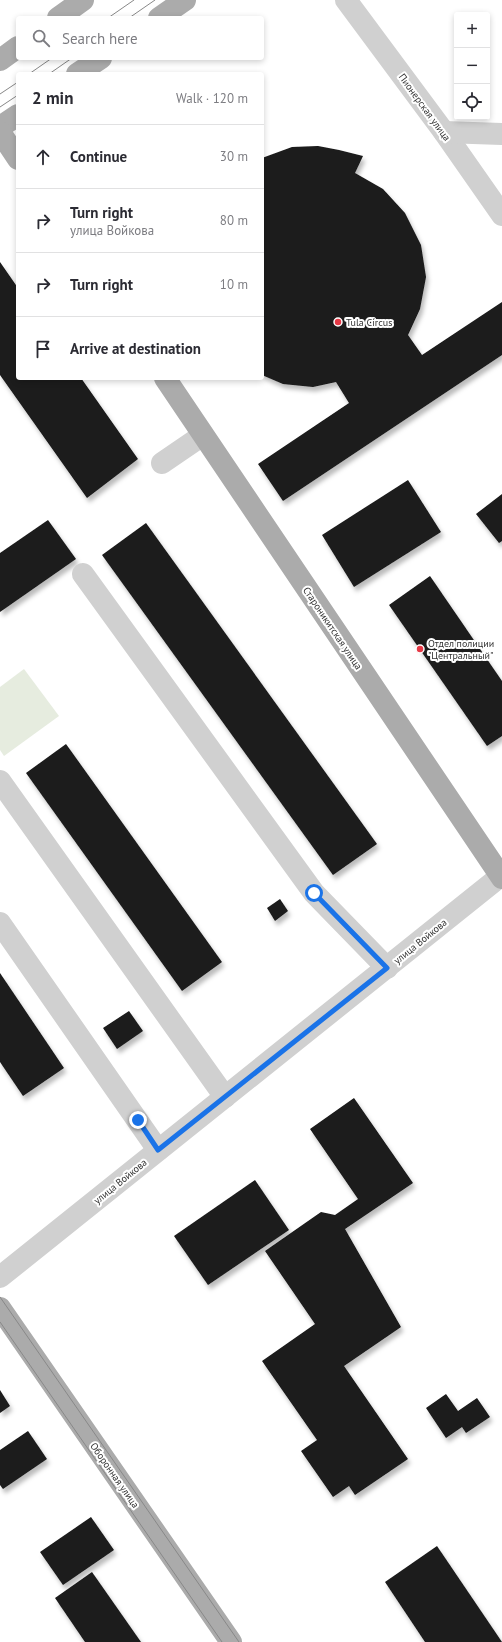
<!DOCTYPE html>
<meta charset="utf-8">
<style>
body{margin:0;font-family:"PT Sans",sans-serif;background:#f2f2f3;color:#2b2b33}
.controls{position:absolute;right:12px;top:12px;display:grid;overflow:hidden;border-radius:4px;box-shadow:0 2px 6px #0003}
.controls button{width:36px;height:36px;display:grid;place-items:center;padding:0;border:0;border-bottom:1px solid #e1e1e2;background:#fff;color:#2b2b33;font:20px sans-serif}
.stop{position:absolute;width:12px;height:12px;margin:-9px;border:3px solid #1a73e8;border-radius:50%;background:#fff}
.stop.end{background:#1a73e8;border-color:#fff;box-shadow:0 1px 4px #0008}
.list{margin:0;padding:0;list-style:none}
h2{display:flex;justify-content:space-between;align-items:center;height:52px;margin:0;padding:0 16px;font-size:17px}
h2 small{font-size:13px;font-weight:400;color:#7c7c81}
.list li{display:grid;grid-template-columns:26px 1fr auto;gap:12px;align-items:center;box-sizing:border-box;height:64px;padding:0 16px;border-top:1px solid #e1e1e2}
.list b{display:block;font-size:15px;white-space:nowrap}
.list p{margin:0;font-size:13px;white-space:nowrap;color:#7c7c81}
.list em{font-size:13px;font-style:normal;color:#7c7c81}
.icon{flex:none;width:22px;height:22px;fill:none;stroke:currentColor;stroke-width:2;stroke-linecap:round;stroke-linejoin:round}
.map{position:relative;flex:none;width:502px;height:1642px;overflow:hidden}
.search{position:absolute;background:#fff;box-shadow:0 2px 6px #0003;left:16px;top:16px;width:248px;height:44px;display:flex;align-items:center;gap:10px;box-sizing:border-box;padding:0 14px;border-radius:4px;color:#7c7c81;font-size:15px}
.panel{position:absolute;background:#fff;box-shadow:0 2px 6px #0003;left:16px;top:72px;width:248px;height:308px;border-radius:4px}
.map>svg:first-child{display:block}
.green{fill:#e6ecdf}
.building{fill:#1a1a1a;filter:url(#shadow)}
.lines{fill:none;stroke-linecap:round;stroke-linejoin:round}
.minor{stroke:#d0d0d0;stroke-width:22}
.major{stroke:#ababab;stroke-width:22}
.tram{stroke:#888;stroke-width:1}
.route{stroke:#1a73e8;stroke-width:5}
.poi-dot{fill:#e63946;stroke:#fff;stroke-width:1.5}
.labels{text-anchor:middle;stroke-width:4;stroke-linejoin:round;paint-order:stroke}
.street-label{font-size:10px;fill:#333;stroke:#fff}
.poi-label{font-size:10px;fill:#333;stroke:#fff;text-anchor:start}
</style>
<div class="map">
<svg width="502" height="1642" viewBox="0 0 502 1642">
<defs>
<filter id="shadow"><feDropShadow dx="2.5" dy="4.5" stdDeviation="2" flood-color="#0004"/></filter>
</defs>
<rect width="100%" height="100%" fill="#fff"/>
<polygon class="green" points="24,669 59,716 4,756 0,750 0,687"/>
<g class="building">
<polygon points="318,146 339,150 363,156 355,173 383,189 405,213 421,245 426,277 420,309 408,335 422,355 502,302 502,355 283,501 258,464 349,403 336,382 313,387 283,384 262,375 262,158 292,147"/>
<polygon points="0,262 18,288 18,378 81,378 138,459 87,498 0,375"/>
<polygon points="408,480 441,532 354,587 322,535"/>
<polygon points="502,494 502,541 499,543 476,514"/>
<polygon points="48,520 76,559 0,612 0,553"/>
<polygon points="146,523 377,844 333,875 102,555"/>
<polygon points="430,576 502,681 502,736 487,746 389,605"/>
<polygon points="66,744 222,962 182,991 26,773"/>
<polygon points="280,899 288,911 275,921 267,908"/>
<polygon points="0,973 64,1068 23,1096 0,1062"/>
<polygon points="129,1011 143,1031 117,1049 103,1028"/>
<polygon points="354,1098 413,1183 345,1229 401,1327 344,1366 408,1459 355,1495 349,1486 333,1497 301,1451 317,1440 262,1361 315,1324 265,1251 321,1212 335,1215 358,1199 310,1129"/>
<polygon points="255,1180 289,1230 208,1285 174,1236"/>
<polygon points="0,1390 10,1406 0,1413"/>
<polygon points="446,1394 458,1411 477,1398 490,1417 466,1433 462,1427 446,1438 426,1408"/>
<polygon points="28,1431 47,1459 3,1489 0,1485 0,1450"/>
<polygon points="91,1517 114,1550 63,1585 40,1552"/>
<polygon points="437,1546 502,1642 425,1642 385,1582"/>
<polygon points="92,1572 141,1642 85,1642 55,1598"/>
</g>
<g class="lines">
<g class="minor">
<polyline points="346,0 444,132 502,215"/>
<polyline points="444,132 502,134"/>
<polyline points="162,463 203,435"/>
<polyline points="83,574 314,893 387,968"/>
<polyline points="0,781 225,1097"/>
<polyline points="0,923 158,1150"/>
<polyline points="0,1277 502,875"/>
</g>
<g class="major">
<polyline points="58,18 83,0"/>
<polyline points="159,18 185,0"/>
<polyline points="0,60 18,47"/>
<polyline points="77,74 101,58"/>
<polyline points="0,127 18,115"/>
<polyline points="0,132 18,159"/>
<polyline points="165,378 502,878"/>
<polyline points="0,1308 231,1642"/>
</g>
<g class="tram">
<polyline points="108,18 134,0"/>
<polyline points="129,18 155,0"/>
<polyline points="29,74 52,58"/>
<polyline points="49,74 72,58"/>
<polyline points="0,94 18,82"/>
<polyline points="0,107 18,95"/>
<polyline points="0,1297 239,1642"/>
<polyline points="0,1322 222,1642"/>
</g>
</g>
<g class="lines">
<polyline class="route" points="138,1120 158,1150 387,968 314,893"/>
</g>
<g class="poi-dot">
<circle cx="338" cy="322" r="4"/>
<circle cx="420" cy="649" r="4"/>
</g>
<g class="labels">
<g class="street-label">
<text transform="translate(425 107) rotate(54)" y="4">Пионерская улица</text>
<text transform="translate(333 628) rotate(56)" y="4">Староникитская улица</text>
<text transform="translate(420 941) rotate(-39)" y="4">улица Войкова</text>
<text transform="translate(120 1181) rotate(-39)" y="4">улица Войкова</text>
<text transform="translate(115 1475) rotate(55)" y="4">Оборонная улица</text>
</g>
<g class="poi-label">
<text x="346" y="326">Tula Circus</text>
<text x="428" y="647">Отдел полиции<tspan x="428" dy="12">"Центральный"</tspan></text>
</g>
</g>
</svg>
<div class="controls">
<button>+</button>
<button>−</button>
<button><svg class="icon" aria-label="locate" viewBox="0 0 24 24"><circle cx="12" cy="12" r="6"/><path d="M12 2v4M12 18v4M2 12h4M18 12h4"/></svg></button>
</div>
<div class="stop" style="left:314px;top:893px"></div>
<div class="stop end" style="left:138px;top:1120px"></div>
<div class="search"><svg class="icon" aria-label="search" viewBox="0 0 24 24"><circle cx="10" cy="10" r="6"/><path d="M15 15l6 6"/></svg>Search here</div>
<section class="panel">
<h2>2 min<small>Walk · 120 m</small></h2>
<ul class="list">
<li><svg class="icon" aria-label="ahead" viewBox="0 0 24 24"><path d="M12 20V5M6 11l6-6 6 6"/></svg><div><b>Continue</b></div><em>30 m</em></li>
<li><svg class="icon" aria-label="right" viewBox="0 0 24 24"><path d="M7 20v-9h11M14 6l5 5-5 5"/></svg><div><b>Turn right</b><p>улица Войкова</p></div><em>80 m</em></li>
<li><svg class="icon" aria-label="right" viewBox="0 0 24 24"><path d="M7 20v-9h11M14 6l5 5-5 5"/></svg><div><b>Turn right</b></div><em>10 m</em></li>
<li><svg class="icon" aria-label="arrive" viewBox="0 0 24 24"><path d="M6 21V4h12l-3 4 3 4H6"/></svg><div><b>Arrive at destination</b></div></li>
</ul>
</section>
</div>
